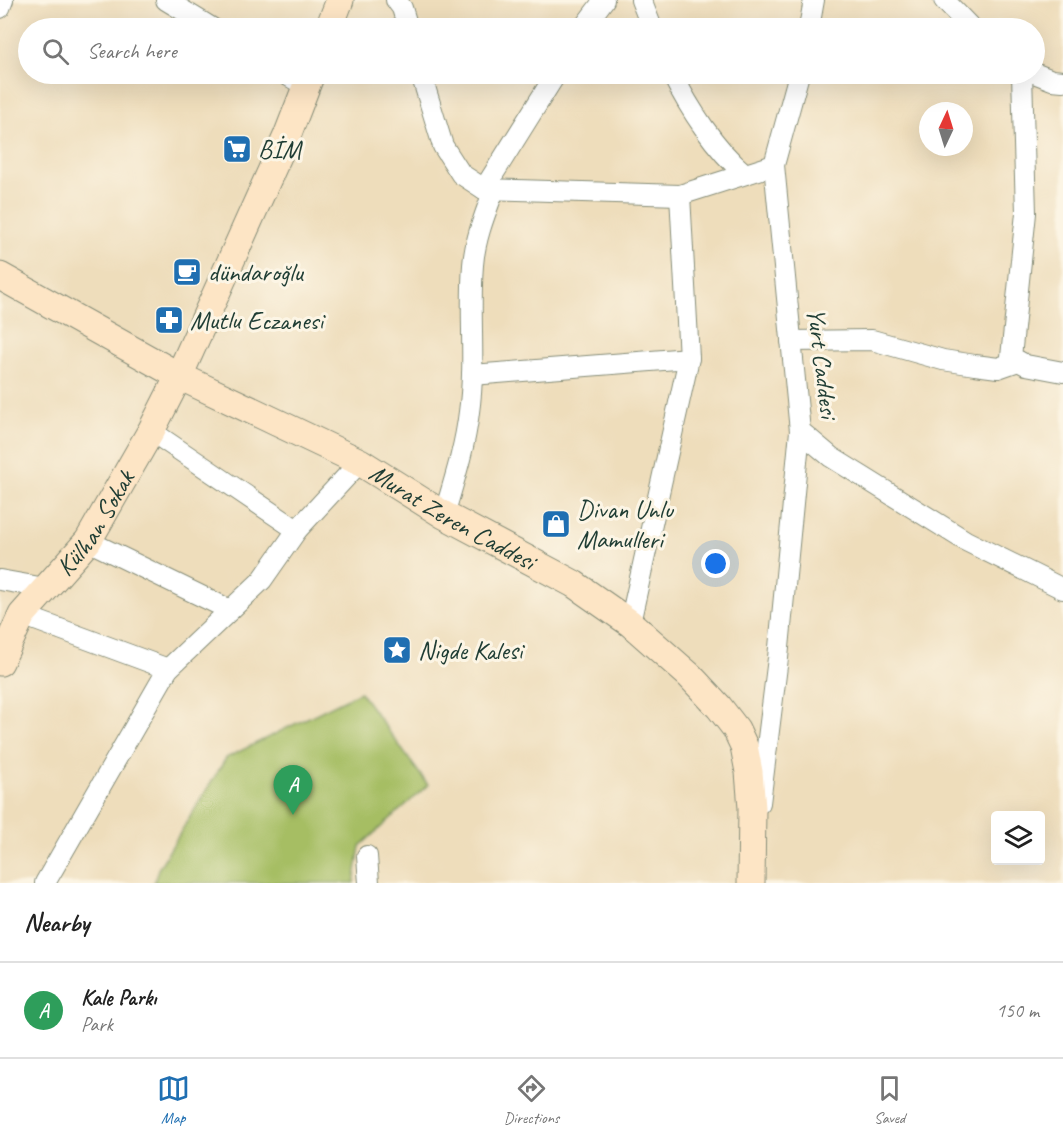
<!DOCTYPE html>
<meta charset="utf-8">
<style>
body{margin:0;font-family:Caveat,sans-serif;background:#f2f2f2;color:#222}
.controls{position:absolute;right:18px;bottom:18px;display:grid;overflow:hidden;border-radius:6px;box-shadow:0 6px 24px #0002}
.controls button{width:54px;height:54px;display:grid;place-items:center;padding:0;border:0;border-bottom:2px solid #e0e0e0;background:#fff;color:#222;font:30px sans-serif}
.compass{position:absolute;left:919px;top:102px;width:54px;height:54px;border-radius:50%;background:#fff;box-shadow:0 6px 24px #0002;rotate:4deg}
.you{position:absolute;left:716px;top:564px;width:21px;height:21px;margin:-15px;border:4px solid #fff;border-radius:50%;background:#1a73e8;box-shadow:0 0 0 9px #1a73e833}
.badge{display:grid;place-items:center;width:39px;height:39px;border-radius:50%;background:#1f6fb2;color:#fff;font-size:20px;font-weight:700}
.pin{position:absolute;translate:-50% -50px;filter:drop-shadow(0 2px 3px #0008)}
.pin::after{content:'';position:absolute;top:32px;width:21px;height:18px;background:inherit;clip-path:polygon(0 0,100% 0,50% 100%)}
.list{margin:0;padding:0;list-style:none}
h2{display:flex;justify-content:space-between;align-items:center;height:78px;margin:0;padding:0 24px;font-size:26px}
h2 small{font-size:20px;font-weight:400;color:#767676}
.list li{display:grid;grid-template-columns:39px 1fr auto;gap:18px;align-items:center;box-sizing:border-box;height:96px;padding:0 24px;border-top:2px solid #e0e0e0}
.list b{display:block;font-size:22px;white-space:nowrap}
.list p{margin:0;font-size:20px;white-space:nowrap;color:#767676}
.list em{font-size:20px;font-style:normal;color:#767676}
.icon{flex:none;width:33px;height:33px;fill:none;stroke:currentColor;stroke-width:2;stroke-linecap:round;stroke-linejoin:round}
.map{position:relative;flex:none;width:1063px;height:883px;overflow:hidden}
.search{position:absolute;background:#fff;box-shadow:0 6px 24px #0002;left:18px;right:18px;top:18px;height:66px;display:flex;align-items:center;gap:15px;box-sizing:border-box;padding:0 21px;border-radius:33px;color:#767676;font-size:22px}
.sheet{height:174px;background:#fff}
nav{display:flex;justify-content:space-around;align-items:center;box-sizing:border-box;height:84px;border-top:2px solid #e0e0e0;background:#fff;font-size:16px;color:#767676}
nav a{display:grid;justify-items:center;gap:3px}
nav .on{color:#1f6fb2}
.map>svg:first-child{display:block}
.green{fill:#a6be64;stroke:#627e4c;stroke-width:1.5}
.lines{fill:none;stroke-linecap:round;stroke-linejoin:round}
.street-casing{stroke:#868d78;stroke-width:22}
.secondary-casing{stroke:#868d78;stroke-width:29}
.street{stroke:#fff;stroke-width:20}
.secondary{stroke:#fde5c5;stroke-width:27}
.labels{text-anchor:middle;stroke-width:6;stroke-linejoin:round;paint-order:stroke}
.poi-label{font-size:26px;fill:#1f3d34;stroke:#fcf5e5;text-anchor:start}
.street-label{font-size:26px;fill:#1f3d34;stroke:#fcf5e5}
</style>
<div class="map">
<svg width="1063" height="883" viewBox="0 0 1063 883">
<rect width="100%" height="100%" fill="#fcf5e5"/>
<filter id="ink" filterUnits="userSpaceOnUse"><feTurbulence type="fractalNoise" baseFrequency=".0167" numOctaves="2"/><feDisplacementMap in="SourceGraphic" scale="12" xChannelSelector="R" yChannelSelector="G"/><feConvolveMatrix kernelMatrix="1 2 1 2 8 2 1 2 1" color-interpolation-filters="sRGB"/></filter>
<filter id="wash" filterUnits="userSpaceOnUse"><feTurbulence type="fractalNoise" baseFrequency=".008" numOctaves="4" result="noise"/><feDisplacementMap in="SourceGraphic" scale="24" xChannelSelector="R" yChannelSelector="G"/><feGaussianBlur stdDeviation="1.35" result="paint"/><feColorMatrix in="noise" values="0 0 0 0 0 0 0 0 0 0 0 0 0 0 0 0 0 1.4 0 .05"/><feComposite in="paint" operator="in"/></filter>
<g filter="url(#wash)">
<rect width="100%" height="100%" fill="#edb"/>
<polygon class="green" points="360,692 428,785 360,846 354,883 154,883 158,869 226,758"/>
</g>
<g filter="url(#ink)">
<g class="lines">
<g class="street-casing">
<g id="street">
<polyline points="166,0 212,28"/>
<polyline points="396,0 402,8 408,28"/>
<polyline points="641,0 652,28"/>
<polyline points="944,0 971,28"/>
<polyline points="0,8 3,0"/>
<polyline points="583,28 604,0"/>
<polyline points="809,28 814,0"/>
<polyline points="1034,73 1052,80 1063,81"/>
<polyline points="285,74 306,86"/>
<polyline points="421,74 443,146 461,174 484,189 680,195 774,165"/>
<path d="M672,74C689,108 715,149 745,174"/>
<polyline points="799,74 774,165 800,431 831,457 966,541 1063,589"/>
<polyline points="1022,74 1026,213 1011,357 1026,365 1063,372"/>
<polyline points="484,189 556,74"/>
<polyline points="791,341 872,340 943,360 975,365 998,368 1018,361"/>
<polyline points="472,375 689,358"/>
<polyline points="151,431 297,530"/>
<path d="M444,515C454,481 465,447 469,412C476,363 469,314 473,265C475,239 485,214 494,190"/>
<polyline points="88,541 230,610"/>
<polyline points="0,580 45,588"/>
<polyline points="22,615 168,669"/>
<polyline points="630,623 689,358 680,195"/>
<polyline points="760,803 778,658 800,431"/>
<polyline points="367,856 369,883"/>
<polyline points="45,883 168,669 262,580 297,530 360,462"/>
</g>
</g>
<g class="secondary-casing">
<g id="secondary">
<polyline points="329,28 340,0"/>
<path id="s1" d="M0,276L179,376L360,462L444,515L574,584L630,623L690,676L719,707L736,729L744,746L749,772L752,808L751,883"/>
<path id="s2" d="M0,662L22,615L88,541L151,431L179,376L287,136L311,74"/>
</g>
</g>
<use href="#street" class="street"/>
<use href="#secondary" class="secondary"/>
</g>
</g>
<defs>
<g id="supermarket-square" transform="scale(1.5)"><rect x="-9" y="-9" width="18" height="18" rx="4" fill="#1f6fb2" stroke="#fcf5e5"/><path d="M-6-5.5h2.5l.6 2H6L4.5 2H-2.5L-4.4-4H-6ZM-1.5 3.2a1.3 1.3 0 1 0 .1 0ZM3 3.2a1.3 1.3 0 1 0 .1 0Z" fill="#fff"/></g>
<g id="cafe-square" transform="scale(1.5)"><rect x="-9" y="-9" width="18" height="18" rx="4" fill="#1f6fb2" stroke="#fcf5e5"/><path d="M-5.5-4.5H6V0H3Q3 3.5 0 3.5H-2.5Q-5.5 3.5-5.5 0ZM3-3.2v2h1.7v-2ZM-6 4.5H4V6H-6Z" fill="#fff"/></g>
<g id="pharmacy-square" transform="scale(1.5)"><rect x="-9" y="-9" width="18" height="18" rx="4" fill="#1f6fb2" stroke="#fcf5e5"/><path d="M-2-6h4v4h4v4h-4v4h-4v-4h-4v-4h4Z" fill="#fff"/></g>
<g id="shop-square" transform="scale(1.5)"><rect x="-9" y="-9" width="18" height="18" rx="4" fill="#1f6fb2" stroke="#fcf5e5"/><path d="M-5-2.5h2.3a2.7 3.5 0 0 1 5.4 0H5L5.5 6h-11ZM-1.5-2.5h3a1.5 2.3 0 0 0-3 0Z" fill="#fff"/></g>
<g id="sight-square" transform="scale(1.5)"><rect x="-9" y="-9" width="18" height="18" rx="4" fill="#1f6fb2" stroke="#fcf5e5"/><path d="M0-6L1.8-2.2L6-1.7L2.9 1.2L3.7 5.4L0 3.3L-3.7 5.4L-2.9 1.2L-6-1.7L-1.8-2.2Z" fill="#fff"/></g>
</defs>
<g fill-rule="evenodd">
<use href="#supermarket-square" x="237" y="149"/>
<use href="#cafe-square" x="187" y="272"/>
<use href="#pharmacy-square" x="169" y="320"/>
<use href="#shop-square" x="556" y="524"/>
<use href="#sight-square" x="397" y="650"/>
</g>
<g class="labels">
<g class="poi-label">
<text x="258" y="158">BİM</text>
<text x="208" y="281">dündaroğlu</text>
<text x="190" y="329">Mutlu Eczanesi</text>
<text x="577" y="518">Divan Unlu<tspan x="577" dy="30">Mamulleri</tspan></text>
<text x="418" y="659">Nigde Kalesi</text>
</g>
<g class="street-label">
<text transform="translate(823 363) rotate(83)" y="9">Yurt Caddesi</text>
<text dy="9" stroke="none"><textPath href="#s1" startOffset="513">Murat Zeren Caddesi</textPath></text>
<text dy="9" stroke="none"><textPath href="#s2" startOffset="170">Külhan Sokak</textPath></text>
</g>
</g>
</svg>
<div class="controls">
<button><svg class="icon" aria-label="layers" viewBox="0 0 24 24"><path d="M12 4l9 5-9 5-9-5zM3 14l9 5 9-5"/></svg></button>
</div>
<svg class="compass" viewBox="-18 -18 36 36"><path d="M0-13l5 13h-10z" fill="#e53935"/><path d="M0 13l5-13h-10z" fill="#767676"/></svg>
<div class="you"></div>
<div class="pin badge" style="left:293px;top:815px;background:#2e9e5b">A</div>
<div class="search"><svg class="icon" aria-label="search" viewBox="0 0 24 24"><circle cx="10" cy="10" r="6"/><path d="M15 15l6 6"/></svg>Search here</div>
</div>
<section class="sheet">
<h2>Nearby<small></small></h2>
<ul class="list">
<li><span class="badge" style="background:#2e9e5b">A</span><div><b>Kale Parkı</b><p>Park</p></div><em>150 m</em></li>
</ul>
</section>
<nav>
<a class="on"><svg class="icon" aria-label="map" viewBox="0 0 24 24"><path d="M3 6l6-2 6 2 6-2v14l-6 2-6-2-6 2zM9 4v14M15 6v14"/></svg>Map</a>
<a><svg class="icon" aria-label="directions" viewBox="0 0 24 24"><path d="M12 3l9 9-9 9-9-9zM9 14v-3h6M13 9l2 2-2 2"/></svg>Directions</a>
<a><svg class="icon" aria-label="saved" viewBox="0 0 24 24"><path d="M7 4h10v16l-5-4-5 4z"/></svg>Saved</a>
</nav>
